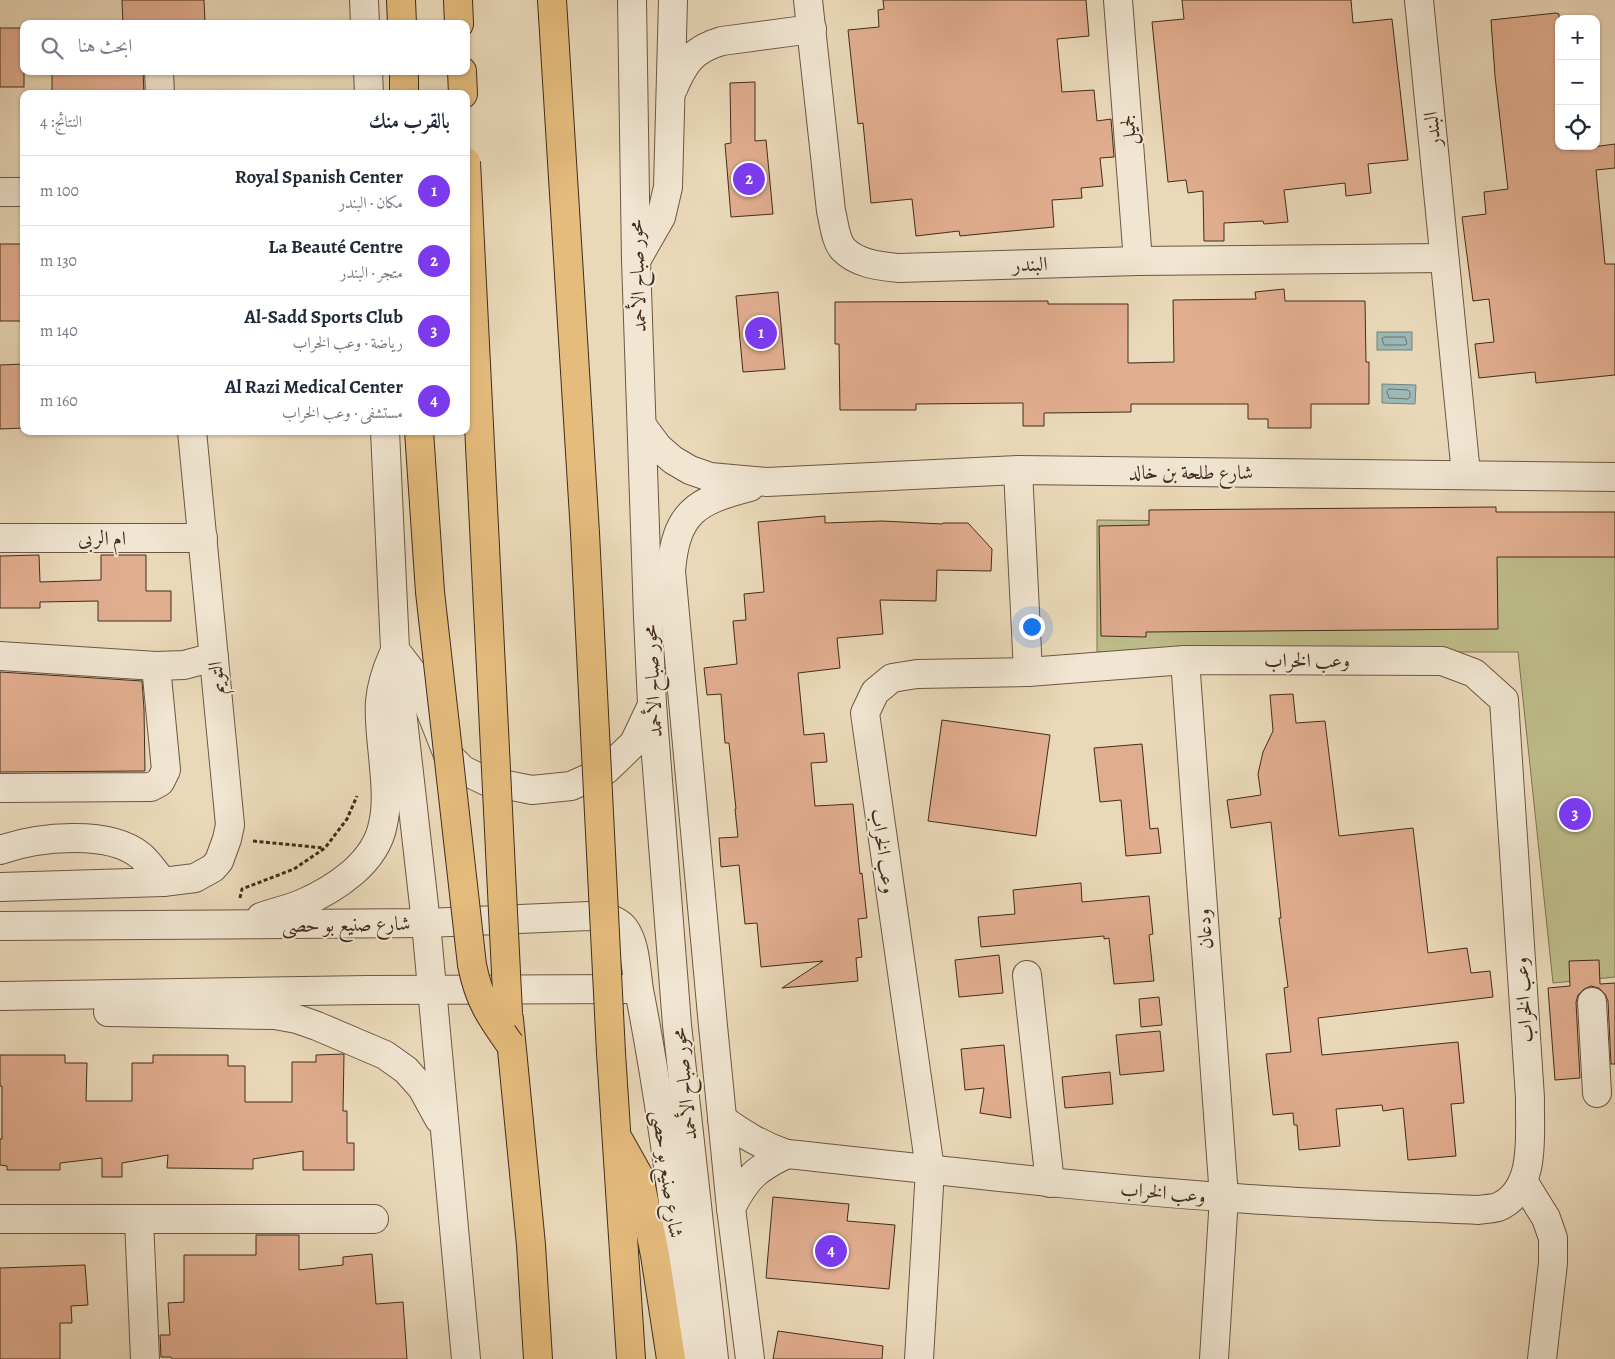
<!DOCTYPE html>
<html lang="ar">
<meta charset="utf-8">
<style>
body{margin:0;font-family:Alegreya,Amiri,serif;background:#f6f6f7;color:#1f2937;direction:rtl}
.controls{position:absolute;right:15px;top:15px;display:grid;overflow:hidden;border-radius:10px;box-shadow:0 1px 4px #0004}
.controls button{width:45px;height:45px;display:grid;place-items:center;padding:0;border:0;border-bottom:1px solid #e0e1e3;background:#fff;color:#1f2937;font:25px sans-serif}
.you{position:absolute;left:1031px;top:626px;width:18px;height:18px;margin:-12px;border:4px solid #fff;border-radius:50%;background:#1a73e8;box-shadow:0 0 0 8px #1a73e833}
.badge{display:grid;place-items:center;width:32px;height:32px;border-radius:50%;background:#7c3aed;color:#fff;font-size:16px;font-weight:700}
.pin{position:absolute;translate:-50% -50%;border:2px solid #fff;box-shadow:0 1px 5px #0006}
.list{margin:0;padding:0;list-style:none}
h2{display:flex;justify-content:space-between;align-items:center;height:65px;margin:0;padding:0 20px;font-size:21px}
h2 small{font-size:16px;font-weight:400;color:#747a83}
.list li{display:grid;grid-template-columns:32px 1fr auto;gap:15px;align-items:center;box-sizing:border-box;height:70px;padding:0 20px;border-top:1px solid #e0e1e3}
.list b{display:block;font-size:19px;white-space:nowrap}
.list p{margin:0;font-size:16px;white-space:nowrap;color:#747a83}
.list em{font-size:16px;font-style:normal;color:#747a83}
.icon{flex:none;width:28px;height:28px;fill:none;stroke:currentColor;stroke-width:2;stroke-linecap:round;stroke-linejoin:round}
.map{position:relative;flex:none;width:1615px;height:1359px;overflow:hidden;direction:ltr}
.search{position:absolute;background:#fff;box-shadow:0 1px 4px #0004;left:20px;top:20px;width:450px;height:55px;display:flex;align-items:center;gap:12px;box-sizing:border-box;padding:0 18px;border-radius:10px;color:#747a83;font-size:19px}
.panel{position:absolute;background:#fff;box-shadow:0 1px 4px #0004;left:20px;top:90px;width:450px;height:345px;border-radius:10px;direction:rtl}
.map>svg:first-child{display:block}
.green{fill:#bebd8a;stroke:#807453}
.water{fill:#9ab9b7;stroke:#778179}
.lines{fill:none;stroke-linecap:round;stroke-linejoin:round}
.shore{stroke:#6e726a;stroke-width:1}
.building{fill:#e1ad8f;stroke:#422c1c}
.minor-casing{stroke:#6c5743;stroke-width:30}
.highway-casing{stroke:#422c1c;stroke-width:30}
.path{stroke:#422c1c;stroke-width:3;stroke-dasharray:4 2.5;stroke-linecap:butt}
.minor{stroke:#f1e6d2;stroke-width:28}
.highway{stroke:#e5bc7c;stroke-width:28}
.highway-bridge-casing{stroke:#422c1c;stroke-width:30;stroke-linecap:butt}
.highway-bridge{stroke:#e5bc7c;stroke-width:28}
.labels{text-anchor:middle;stroke-width:4;stroke-linejoin:round;paint-order:stroke}
.street-label{font-size:20px;fill:#422c1c;stroke:#f1e6d2}
</style>
<div class="map">
<svg width="1615" height="1359" viewBox="0 0 1615 1359">
<rect width="100%" height="100%" fill="#ead9b9"/>
<filter id="stains"><feTurbulence type="fractalNoise" baseFrequency=".004" numOctaves="4"/><feColorMatrix values="0 0 0 0 .2 0 0 0 0 .09 0 0 0 0 .02 0 0 0 .5 -.17"/></filter>
<radialGradient id="worn" r=".72"><stop offset=".6" stop-color="#630" stop-opacity="0"/><stop offset="1" stop-color="#630" stop-opacity=".3"/></radialGradient>
<polygon class="green" points="1097,520 1615,525 1615,977 1553,983 1518,652 1097,652"/>
<g class="water">
<rect x="1377" y="332" width="35" height="18"/>
<polygon points="1382,384 1416,385 1415,404 1382,403"/>
</g>
<g class="lines">
<g class="shore">
<polygon points="1385,337 1405,337 1407,344 1405,345 1384,345 1382,339"/>
<polygon points="1389,389 1408,390 1410,392 1410,397 1408,399 1389,398 1387,392"/>
</g>
</g>
<g class="building">
<polygon points="122,0 204,0 205,23 123,24"/>
<polygon points="883,0 1086,0 1089,36 1057,39 1062,92 1094,90 1097,121 1111,119 1114,157 1100,158 1103,186 1081,188 1082,198 1052,200 1054,227 990,233 960,236 959,231 916,236 912,199 871,203 863,123 858,124 848,30 879,27 878,10 884,9"/>
<polygon points="1182,0 1351,0 1353,23 1392,19 1408,160 1368,164 1371,193 1346,196 1345,183 1284,190 1288,222 1264,224 1263,221 1224,223 1224,241 1204,241 1203,191 1188,193 1186,180 1168,182 1152,22 1184,19"/>
<polygon points="1556,13 1559,14 1559,146 1570,146 1571,150 1615,144 1615,168 1596,170 1605,264 1615,264 1615,375 1536,383 1535,372 1479,378 1475,344 1494,342 1489,299 1473,301 1462,217 1486,214 1484,192 1508,189 1495,76 1491,20"/>
<rect x="0" y="28" width="24" height="59"/>
<polygon points="52,71 143,71 144,94 52,94"/>
<polygon points="755,82 755,141 766,140 773,214 731,217 725,144 731,143 730,83"/>
<rect x="0" y="244" width="24" height="77"/>
<polygon points="1284,289 1285,301 1365,301 1366,362 1369,362 1369,404 1311,404 1311,428 1268,428 1268,419 1248,419 1248,404 1131,404 1131,412 1044,413 1044,426 1023,426 1023,403 916,404 916,410 840,410 839,344 835,344 835,302 1048,301 1048,304 1128,304 1128,363 1174,362 1173,300 1256,299 1255,292"/>
<polygon points="778,292 785,369 743,372 736,296"/>
<polygon points="24,364 24,428 0,429 0,365"/>
<polygon points="1496,507 1496,512 1615,512 1615,557 1497,557 1498,629 1146,632 1146,637 1101,636 1099,526 1149,525 1149,510"/>
<polygon points="825,516 825,523 882,521 942,524 943,523 968,523 992,549 991,571 937,570 936,601 880,600 883,634 837,638 840,668 798,673 804,735 824,733 827,762 811,763 815,806 853,804 860,874 862,873 867,918 858,919 862,957 856,958 858,981 782,988 823,961 761,967 757,923 745,924 739,865 721,867 719,838 738,837 735,809 736,809 729,743 725,743 721,694 707,695 704,668 737,664 733,621 746,620 744,594 764,592 758,522"/>
<polygon points="39,555 40,582 101,580 101,555 146,555 146,591 171,591 171,621 98,621 98,601 40,602 40,608 0,608 0,556"/>
<polygon points="0,672 142,681 144,709 145,771 0,772"/>
<polygon points="1293,694 1296,723 1325,721 1339,836 1413,828 1428,953 1467,948 1471,973 1490,971 1493,997 1318,1018 1322,1055 1458,1042 1464,1103 1451,1104 1456,1156 1408,1160 1403,1108 1383,1111 1382,1105 1336,1109 1340,1146 1299,1150 1297,1125 1294,1125 1293,1113 1273,1115 1266,1054 1291,1052 1284,988 1288,987 1279,918 1281,918 1271,822 1231,828 1227,800 1261,795 1258,774 1263,752 1273,731 1270,695"/>
<polygon points="942,720 1050,735 1036,836 928,821"/>
<polygon points="1142,744 1150,829 1158,828 1161,853 1126,856 1121,800 1100,802 1094,748"/>
<polygon points="1081,883 1082,902 1149,896 1153,934 1149,935 1154,981 1114,984 1109,938 1104,939 1104,936 981,947 978,917 1015,914 1013,890"/>
<polygon points="999,955 1003,993 959,997 955,960"/>
<polygon points="1599,960 1600,984 1615,983 1615,1064 1611,1064 1608,1001 1605,994 1599,988 1591,986 1584,989 1578,995 1576,1002 1580,1078 1555,1080 1548,988 1570,986 1569,961"/>
<polygon points="1159,997 1162,1025 1141,1027 1139,999"/>
<polygon points="1160,1031 1164,1071 1120,1075 1116,1035"/>
<polygon points="1004,1045 1011,1118 980,1113 984,1088 965,1090 961,1049"/>
<polygon points="344,1054 343,1111 347,1111 347,1143 354,1143 354,1170 303,1170 303,1151 253,1159 253,1169 167,1168 168,1155 122,1163 122,1177 102,1177 102,1158 60,1163 60,1170 7,1170 7,1166 0,1165 0,1139 2,1139 2,1086 0,1086 0,1055 65,1055 65,1063 87,1063 86,1101 132,1101 132,1063 153,1063 153,1055 228,1055 228,1066 245,1066 245,1102 292,1102 292,1062 316,1062 316,1055"/>
<polygon points="1110,1072 1113,1104 1065,1108 1062,1077"/>
<polygon points="773,1197 849,1204 847,1221 895,1225 889,1289 766,1278"/>
<polygon points="256,1235 299,1235 299,1270 343,1265 343,1257 372,1254 376,1304 403,1302 407,1359 172,1359 171,1357 161,1357 160,1335 170,1335 168,1303 184,1302 184,1255 256,1255"/>
<polygon points="85,1265 88,1305 71,1306 72,1323 60,1323 60,1359 0,1359 0,1268"/>
<polygon points="778,1331 883,1346 882,1359 773,1359"/>
</g>
<g class="lines">
<g class="minor-casing">
<g id="minor">
<polyline points="364,0 365,24"/>
<polyline points="632,0 636,260 648,617 652,704 677,1025 714,1359"/>
<path d="M808,0L831,211C834,222 835,240 843,249C857,264 880,266 899,268L1138,261L1444,258"/>
<polyline points="1118,0 1138,261"/>
<polyline points="1419,0 1466,474"/>
<polyline points="159,71 160,94"/>
<polyline points="368,71 369,94"/>
<path d="M673,89C684,63 693,49 722,41L812,29"/>
<polyline points="0,192 24,192"/>
<polyline points="637,259 661,217 668,187 673,0"/>
<polyline points="643,427 658,447 673,460 690,470 710,477 767,482 1018,470 1615,477"/>
<polyline points="385,431 395,649 426,923 466,1359"/>
<polyline points="1018,470 1028,672"/>
<path d="M750,487C696,501 676,512 671,571L713,1026L731,1208L750,1359"/>
<polyline points="0,538 203,538"/>
<polyline points="399,655 412,672 425,697 448,755 463,770 486,781 532,790 571,786 606,770 634,743 652,705"/>
<polyline points="0,656 156,666 184,665 214,657"/>
<polyline points="1185,660 1224,1197 1214,1359"/>
<polyline points="0,788 151,787 160,782 166,770 156,666"/>
<path d="M0,850C37,837 109,829 141,856C149,863 156,874 163,882"/>
<polyline points="0,887 163,882 195,878 213,868 219,861 227,839 230,825 192,431"/>
<path d="M261,917C275,912 289,909 301,904C335,889 376,863 383,824C388,802 385,779 383,756C379,714 375,696 393,655"/>
<path d="M0,926L426,923L589,916C601,917 616,918 624,928C636,944 636,971 639,990C663,1112 677,1236 694,1359"/>
<polyline points="1027,975 1050,1183"/>
<polyline points="0,996 368,990 632,989"/>
<polyline points="1592,1002 1597,1093"/>
<polyline points="108,1012 275,1015 297,1019 317,1026 385,1055 406,1070 422,1088 439,1119"/>
<path d="M722,1119C743,1134 762,1146 787,1154C932,1169 1077,1187 1222,1197C1307,1204 1393,1206 1478,1210C1484,1209 1492,1209 1498,1207C1538,1190 1529,1132 1530,1098L1504,700L1474,673L1442,661L1185,660L1028,672L917,674L892,678L875,692L865,713L930,1169L919,1359"/>
<polyline points="1523,1181 1546,1218 1553,1238 1553,1263 1542,1359"/>
<path d="M731,1208C747,1177 756,1169 787,1154"/>
<polyline points="0,1219 374,1219"/>
<polyline points="139,1219 145,1359"/>
</g>
</g>
<g class="highway-casing">
<g id="highway">
<polyline points="401,0 402,24"/>
<polyline points="458,0 459,24"/>
<polyline points="552,0 585,533"/>
<polyline points="404,71 404,94"/>
<polyline points="462,71 463,94"/>
<polyline points="509,1019 531,1245 538,1359"/>
<polyline points="611,1053 631,1359"/>
<polyline points="620,1142 639,1176 655,1255 671,1359"/>
</g>
</g>
<g class="path">
<polyline points="253,841 324,848"/>
<polyline points="240,898 242,889 294,869 325,848 347,819 357,796"/>
</g>
<use href="#minor" class="minor"/>
<use href="#highway" class="highway"/>
<g class="highway-bridge-casing">
<g id="highway-bridge">
<polyline points="466,162 508,1013"/>
<path d="M419,431L430,592L472,965C479,1000 490,1016 510,1044"/>
<polyline points="585,533 611,1053"/>
</g>
</g>
<use href="#highway-bridge" class="highway-bridge"/>
</g>
<g class="labels">
<g class="street-label">
<text transform="translate(1432 129) rotate(-96)" y="7">البندر</text>
<text transform="translate(1128 130) rotate(-94)" y="7">لجميل</text>
<text transform="translate(1030 264) rotate(-2)" y="7">البندر</text>
<text transform="translate(637 276) rotate(-92)" y="7">محور صباح الأحمد</text>
<text x="1191" y="479">شارع طلحة بن خالد</text>
<text x="102" y="545">ام الربى</text>
<text x="1307" y="667">وعب الخراب</text>
<text transform="translate(216 678) rotate(-95)" y="7">التويم</text>
<text transform="translate(652 681) rotate(-93)" y="7">محور صباح الأحمد</text>
<text transform="translate(884 851) rotate(82)" y="7">وعب الخراب</text>
<text transform="translate(346 924) rotate(-1)" y="7">شارع صنيع بو حصى</text>
<text transform="translate(1204 929) rotate(-94)" y="7">ودعان</text>
<text transform="translate(1523 1000) rotate(-94)" y="7">وعب الخراب</text>
<text transform="translate(684 1084) rotate(-96)" y="7">محور صباح الأحمد</text>
<text transform="translate(668 1174) rotate(82)" y="7">شارع صنيع بو حصى</text>
<text transform="translate(1163 1192) rotate(5)" y="7">وعب الخراب</text>
</g>
</g>
<rect width="100%" height="100%" filter="url(#stains)"/>
<rect width="100%" height="100%" fill="url(#worn)"/>
</svg>
<div class="controls">
<button>+</button>
<button>−</button>
<button><svg class="icon" aria-label="locate" viewBox="0 0 24 24"><circle cx="12" cy="12" r="6"/><path d="M12 2v4M12 18v4M2 12h4M18 12h4"/></svg></button>
</div>
<div class="you"></div>
<div class="pin badge" style="left:761px;top:333px">1</div>
<div class="pin badge" style="left:749px;top:179px">2</div>
<div class="pin badge" style="left:1575px;top:814px">3</div>
<div class="pin badge" style="left:831px;top:1251px">4</div>
<div class="search"><svg class="icon" aria-label="search" viewBox="0 0 24 24"><circle cx="10" cy="10" r="6"/><path d="M15 15l6 6"/></svg>ابحث هنا</div>
<section class="panel">
<h2>بالقرب منك<small>النتائج: 4</small></h2>
<ul class="list">
<li><span class="badge">1</span><div><b>Royal Spanish Center</b><p>مكان · البندر</p></div><em>100 m</em></li>
<li><span class="badge">2</span><div><b>La Beauté Centre</b><p>متجر · البندر</p></div><em>130 m</em></li>
<li><span class="badge">3</span><div><b>Al-Sadd Sports Club</b><p>رياضة · وعب الخراب</p></div><em>140 m</em></li>
<li><span class="badge">4</span><div><b>Al Razi Medical Center</b><p>مستشفى · وعب الخراب</p></div><em>160 m</em></li>
</ul>
</section>
</div>
